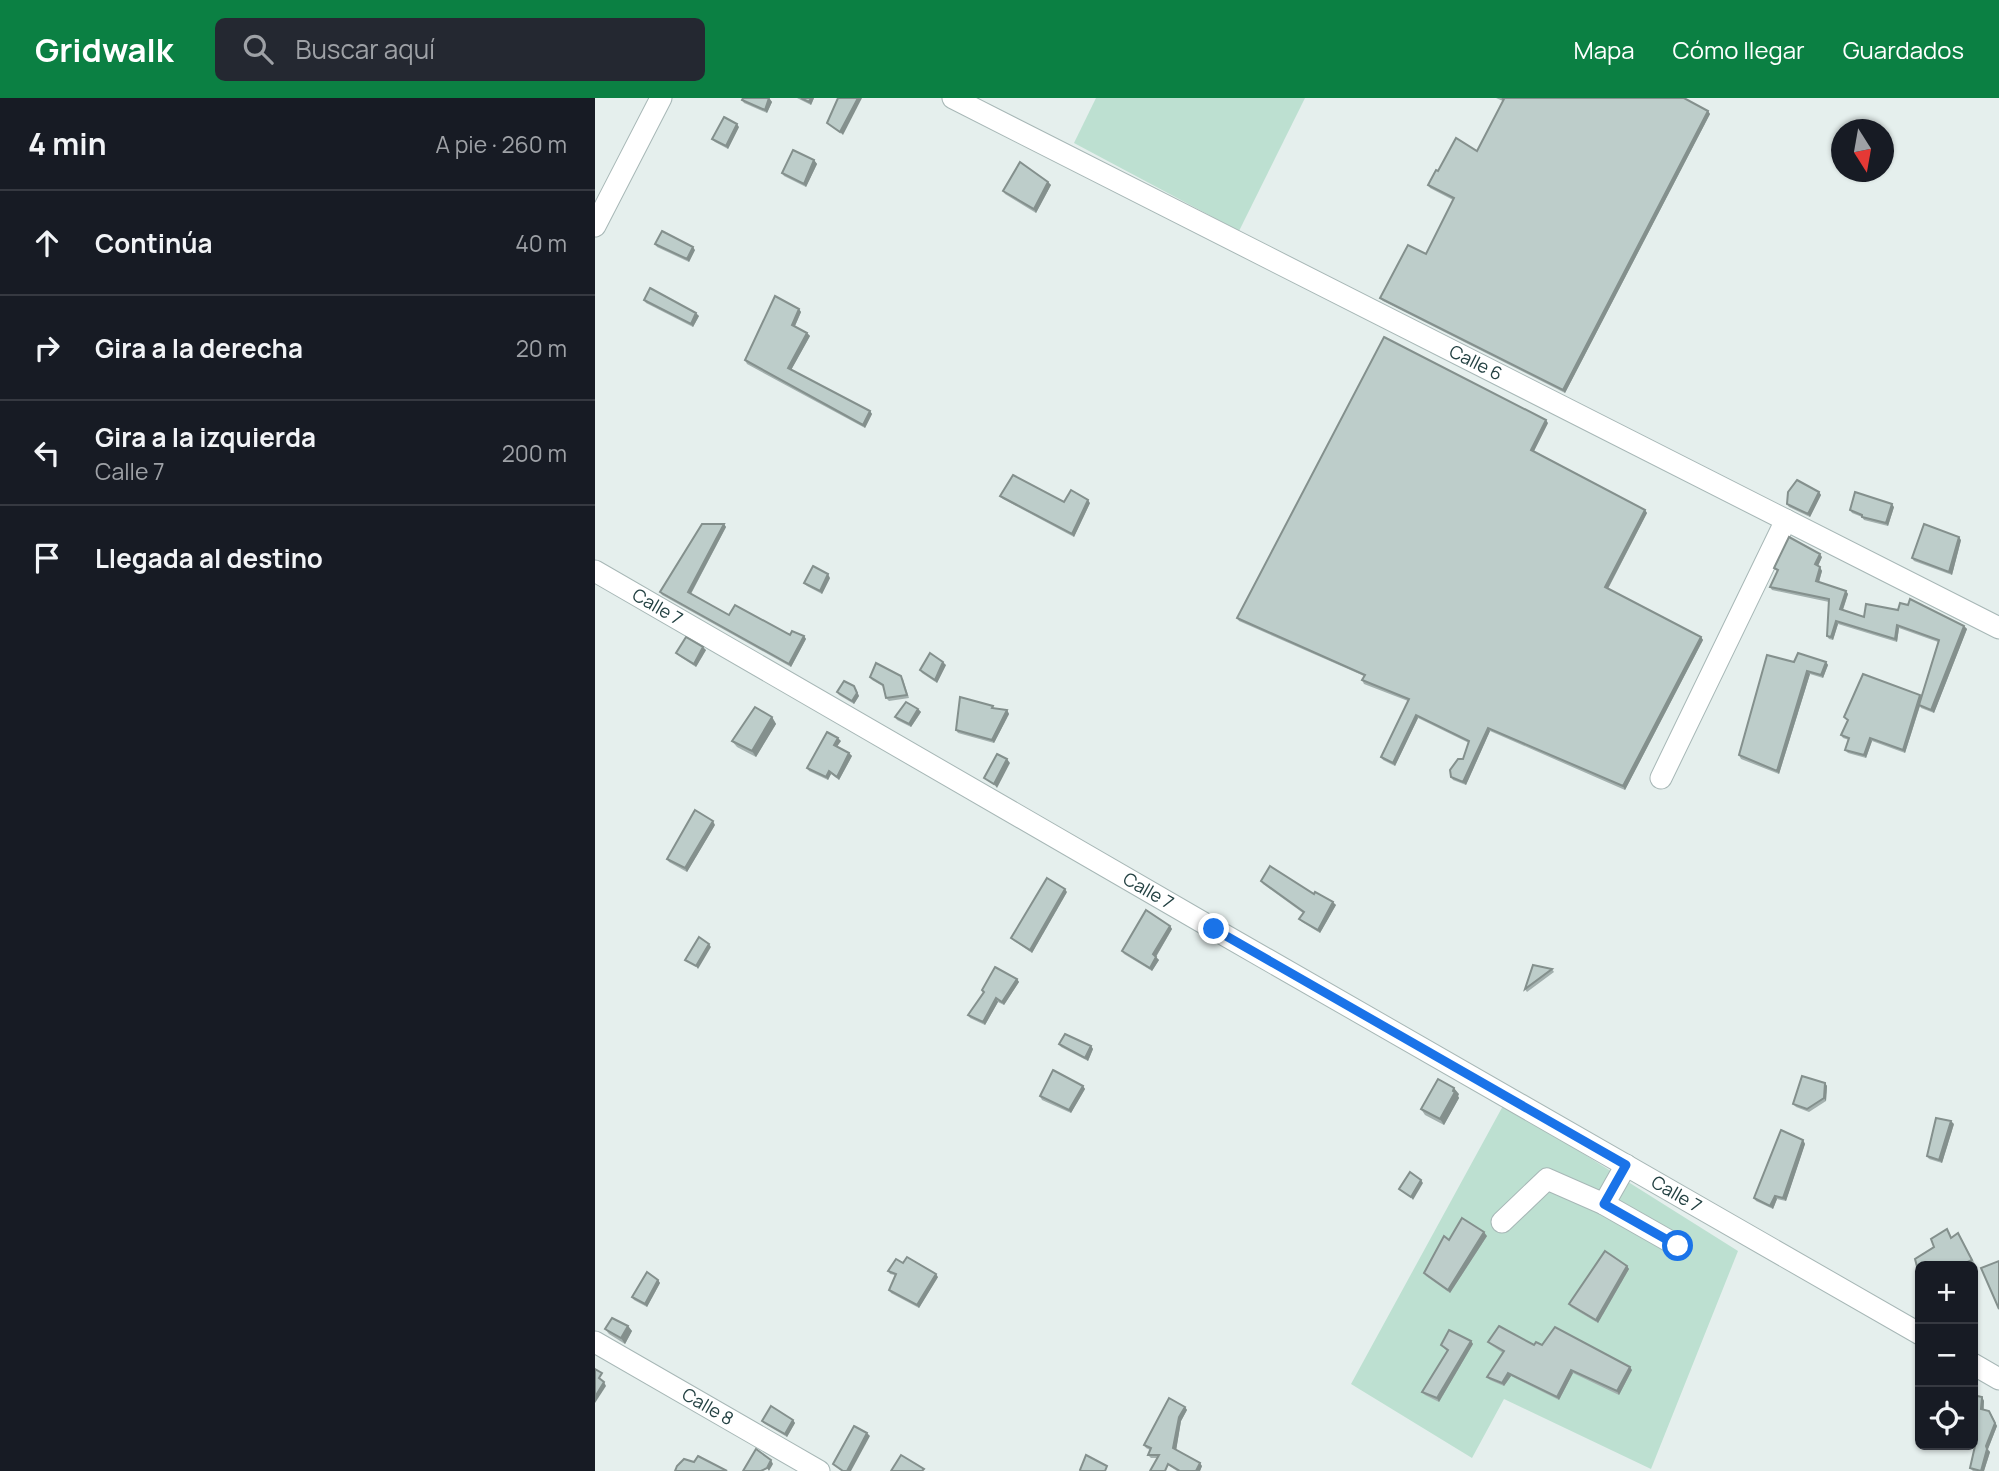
<!DOCTYPE html>
<html lang="es">
<meta charset="utf-8">
<style>
body{margin:0;font-family:Manrope,sans-serif;background:#242831;color:#f1f3f6}
.controls{position:absolute;right:21px;bottom:21px;display:grid;overflow:hidden;border-radius:10px;box-shadow:0 2px 5px #0004}
.controls button{width:63px;height:63px;display:grid;place-items:center;padding:0;border:0;border-bottom:2px solid #363941;background:#171b24;color:#f1f3f6;font:35px sans-serif}
.compass{position:absolute;left:1236px;top:21px;width:63px;height:63px;border-radius:50%;background:#171b24;box-shadow:0 2px 5px #0004;rotate:169deg}
.stop{position:absolute;width:21px;height:21px;margin:-16px;border:5px solid #1a73e8;border-radius:50%;background:#fff}
.stop.end{background:#1a73e8;border-color:#fff;box-shadow:0 2px 7px #0008}
.list{margin:0;padding:0;list-style:none}
h2{display:flex;justify-content:space-between;align-items:center;height:91px;margin:0;padding:0 28px;font-size:30px}
h2 small{font-size:23px;font-weight:400;color:#9ea1a6}
.list li{display:grid;grid-template-columns:46px 1fr auto;gap:21px;align-items:center;box-sizing:border-box;height:105px;padding:0 28px;border-top:2px solid #363941}
.list b{display:block;font-size:26px;white-space:nowrap}
.list p{margin:0;font-size:23px;white-space:nowrap;color:#9ea1a6}
.list em{font-size:23px;font-style:normal;color:#9ea1a6}
.icon{flex:none;width:38px;height:38px;fill:none;stroke:currentColor;stroke-width:2;stroke-linecap:round;stroke-linejoin:round}
.map{position:relative;flex:none;width:1404px;height:1373px;overflow:hidden}
header{display:flex;align-items:center;gap:42px;box-sizing:border-box;height:98px;padding:0 35px;background:#0b8043;color:#fff}
header strong{font-size:33px}
nav{display:flex;gap:38px;margin-inline-start:auto;font-size:24px}
.search{width:490px;height:63px;background:#242831;display:flex;align-items:center;gap:18px;box-sizing:border-box;padding:0 24px;border-radius:10px;color:#9ea1a6;font-size:26px}
main{display:flex}
aside{flex:1;background:#171b24}
.map>svg:first-child{display:block}
.green{fill:#bde0d1}
.lines{fill:none;stroke-linecap:round;stroke-linejoin:round}
.minor-casing{stroke:#a7b7b6;stroke-width:23}
.minor{stroke:#fff;stroke-width:21}
.wall{fill:#a3b0ae}
.shaded-wall{fill:#84908d}
.building{fill:#bdcdca;stroke:#84908d;stroke-width:2}
.route{stroke:#1a73e8;stroke-width:9}
.labels{text-anchor:middle;stroke-width:5;stroke-linejoin:round;paint-order:stroke}
.street-label{font-size:18px;fill:#234142;stroke:#f6fbfa}
</style>
<header>
<strong>Gridwalk</strong>
<div class="search"><svg class="icon" aria-label="search" viewBox="0 0 24 24"><circle cx="10" cy="10" r="6"/><path d="M15 15l6 6"/></svg>Buscar aquí</div>
<nav><a>Mapa</a><a>Cómo llegar</a><a>Guardados</a></nav>
</header>
<main>
<aside>
<h2>4 min<small>A pie · 260 m</small></h2>
<ul class="list">
<li><svg class="icon" aria-label="ahead" viewBox="0 0 24 24"><path d="M12 20V5M6 11l6-6 6 6"/></svg><div><b>Continúa</b></div><em>40 m</em></li>
<li><svg class="icon" aria-label="right" viewBox="0 0 24 24"><path d="M7 20v-9h11M14 6l5 5-5 5"/></svg><div><b>Gira a la derecha</b></div><em>20 m</em></li>
<li><svg class="icon" aria-label="left" viewBox="0 0 24 24"><path d="M17 20v-9H6M10 6l-5 5 5 5"/></svg><div><b>Gira a la izquierda</b><p>Calle 7</p></div><em>200 m</em></li>
<li><svg class="icon" aria-label="arrive" viewBox="0 0 24 24"><path d="M6 21V4h12l-3 4 3 4H6"/></svg><div><b>Llegada al destino</b></div></li>
</ul>
</aside>
<div class="map">
<svg width="1404" height="1373" viewBox="0 0 1404 1373">
<rect width="100%" height="100%" fill="#e5efed"/>
<g class="green">
<polygon points="501,0 710,0 644,133 479,45"/>
<polygon points="909,1006 1143,1153 1056,1371 909,1301 877,1360 756,1286"/>
</g>
<g class="lines">
<g class="minor-casing">
<g id="minor">
<path id="s1" d="M358,0L1404,530"/>
<polyline points="0,128 66,0"/>
<path id="s2" d="M0,473L619,831L1325,1236"/>
<polyline points="1066,680 1191,422"/>
<polyline points="1031,1067 1009,1106 1083,1148"/>
<polyline points="907,1124 952,1081 1009,1106"/>
<path id="s3" d="M0,1244L224,1373"/>
<polyline points="1378,1266 1404,1281"/>
</g>
</g>
<use href="#minor" class="minor"/>
</g>
<g class="wall">
<polygon points="174,0 177,4 172,15 149,5 147,2"/>
<polygon points="202,0 219,0 216,7"/>
<polygon points="901,0 1089,0 1113,13 1115,16 970,295 788,203 785,200 831,156 858,102 835,90 833,87 843,73 882,53 908,3"/>
<polygon points="144,29 133,51 120,44 117,41"/>
<polygon points="219,62 222,66 211,89 189,78 187,75"/>
<polygon points="453,84 456,87 441,115 410,96 408,93"/>
<polygon points="60,146 100,152 94,164 62,149"/>
<polygon points="49,202 104,218 98,229 51,205"/>
<polygon points="204,211 206,214 200,228 212,235 215,238 196,272 275,313 277,316 270,330 152,266 150,262"/>
<polygon points="953,325 939,353 1050,412 1052,415 1013,491 1106,539 1108,542 1030,692 895,633 871,687 858,682 856,679 868,661 874,645 823,620 800,668 788,662 786,659 813,603 769,586 767,582 769,578 644,523 642,520"/>
<polygon points="1224,394 1226,397 1215,419 1194,409 1192,406"/>
<polygon points="405,398 469,404 495,405 479,439 408,401"/>
<polygon points="1299,409 1293,428 1269,422 1267,419 1257,415 1255,412"/>
<polygon points="129,426 131,429 96,496 134,517 195,537 209,538 211,541 196,569 67,497 65,494"/>
<polygon points="1366,442 1357,477 1319,463 1317,460"/>
<polygon points="1227,459 1223,468 1227,473 1224,484 1251,493 1253,496 1248,512 1269,519 1369,528 1372,531 1339,615 1326,610 1325,608 1310,655 1277,643 1271,660 1253,655 1250,652 1254,642 1248,640 1246,637 1253,623 1249,619 1325,597 1326,600 1343,544 1304,530 1302,544 1243,526 1238,542 1234,541 1232,538 1234,504 1177,492 1175,489 1182,473 1179,470"/>
<polygon points="235,480 227,496 212,488 209,485"/>
<polygon points="111,552 101,569 84,558 81,555"/>
<polygon points="1199,564 1231,564 1233,567 1228,580 1215,576 1184,676 1146,661 1144,657"/>
<polygon points="351,567 342,585 327,575 325,572"/>
<polygon points="275,579 308,581 314,600 294,603 291,600 289,589 277,582"/>
<polygon points="261,591 264,598 259,606 244,597 242,594"/>
<polygon points="323,611 326,614 316,629 302,622 300,619"/>
<polygon points="400,611 412,612 414,616 399,645 363,635 361,632"/>
<polygon points="177,619 181,626 161,659 142,649 137,643"/>
<polygon points="246,643 242,648 254,655 257,658 244,682 236,676 233,682 214,673 212,670"/>
<polygon points="120,727 92,774 74,764 72,761"/>
<polygon points="666,783 719,796 741,807 725,835 707,824 704,821 708,815 668,786"/>
<polygon points="472,794 437,855 419,843 416,840"/>
<polygon points="575,828 577,831 561,859 564,862 557,873 529,856 527,853"/>
<polygon points="957,871 959,874 932,894 930,891"/>
<polygon points="422,881 424,884 409,907 403,904 390,927 375,920 373,917 388,895 387,892"/>
<polygon points="464,946 496,948 498,951 493,963 466,949"/>
<polygon points="1230,985 1232,988 1231,1003 1214,1014 1201,1009 1198,1006"/>
<polygon points="488,988 490,991 476,1015 447,1002 445,998"/>
<polygon points="864,996 863,998 864,1000 849,1027 830,1017 826,1011"/>
<polygon points="1359,1026 1347,1065 1334,1061 1332,1058"/>
<polygon points="1208,1042 1210,1046 1191,1103 1182,1101 1178,1111 1161,1103 1159,1100"/>
<polygon points="1354,1134 1356,1139 1365,1138 1380,1166 1373,1168 1325,1168 1339,1149"/>
<polygon points="892,1138 855,1195 831,1178 829,1175 854,1142"/>
<polygon points="1032,1168 1034,1171 1003,1225 976,1209 974,1206"/>
<polygon points="293,1173 343,1179 324,1210 296,1195 294,1192 300,1177 295,1176"/>
<polygon points="63,1182 65,1185 52,1209 39,1202 37,1199"/>
<polygon points="33,1228 37,1233 30,1246 14,1236 10,1231"/>
<polygon points="876,1243 878,1246 844,1304 830,1297 827,1294 852,1253 846,1247"/>
<polygon points="893,1244 947,1247 1037,1272 1024,1297 978,1275 964,1302 916,1278 909,1288 895,1282 892,1279 908,1255 896,1247"/>
<polygon points="1387,1299 1389,1303 1389,1312 1396,1316 1402,1328 1393,1351 1395,1354 1389,1373 1378,1373 1375,1370 1379,1350 1370,1347 1378,1347"/>
<polygon points="590,1309 592,1312 586,1323 581,1352 607,1368 605,1373 582,1373 562,1360 556,1360 553,1357 555,1352 551,1350 549,1347"/>
<polygon points="198,1322 200,1325 192,1339 170,1326 167,1323"/>
</g>
<g class="shaded-wall">
<polygon points="174,0 177,4 172,15 170,12"/>
<polygon points="216,0 219,0 216,7 214,4"/>
<polygon points="263,0 267,0 248,37 245,34"/>
<polygon points="1113,13 1115,16 970,295 968,292"/>
<polygon points="142,26 144,29 133,51 131,48"/>
<polygon points="219,62 222,66 211,89 209,86"/>
<polygon points="453,84 456,87 441,115 439,111"/>
<polygon points="98,149 100,152 94,164 92,161"/>
<polygon points="204,211 206,214 199,230 197,227"/>
<polygon points="101,215 104,218 98,229 96,226"/>
<polygon points="212,235 215,238 195,274 193,270"/>
<polygon points="275,313 277,316 270,330 268,327"/>
<polygon points="951,322 953,325 938,355 936,352"/>
<polygon points="1224,394 1226,397 1215,419 1213,416"/>
<polygon points="493,402 495,405 479,439 477,436"/>
<polygon points="1297,406 1299,409 1293,428 1291,425"/>
<polygon points="1050,412 1052,415 1012,492 1010,489"/>
<polygon points="129,426 131,429 95,497 93,494"/>
<polygon points="1364,439 1366,442 1357,477 1354,474"/>
<polygon points="1225,456 1227,459 1222,470 1220,466"/>
<polygon points="1225,469 1227,473 1223,487 1221,483"/>
<polygon points="233,476 235,480 227,496 225,493"/>
<polygon points="1251,493 1253,496 1247,514 1245,511"/>
<polygon points="1241,523 1243,526 1238,542 1236,539"/>
<polygon points="1302,527 1304,530 1302,544 1300,541"/>
<polygon points="1369,528 1372,531 1339,615 1336,612"/>
<polygon points="209,538 211,541 196,569 194,566"/>
<polygon points="1106,539 1108,542 1030,692 1028,688"/>
<polygon points="108,549 111,552 101,569 99,566"/>
<polygon points="348,564 351,567 342,585 340,582"/>
<polygon points="1231,564 1233,567 1228,580 1226,577"/>
<polygon points="1212,573 1215,576 1184,676 1182,673"/>
<polygon points="259,588 264,598 259,606 257,603"/>
<polygon points="1325,597 1327,601 1310,655 1308,652"/>
<polygon points="323,611 326,614 316,629 314,626"/>
<polygon points="412,612 414,616 399,645 397,642"/>
<polygon points="821,617 823,620 800,668 798,665"/>
<polygon points="177,619 181,626 161,659 157,653"/>
<polygon points="893,630 895,633 871,687 868,684"/>
<polygon points="243,640 246,643 241,650 239,647"/>
<polygon points="1275,640 1277,643 1271,660 1269,657"/>
<polygon points="254,655 257,658 244,682 242,679"/>
<polygon points="412,661 415,665 402,690 399,686"/>
<polygon points="234,673 236,676 233,682 231,679"/>
<polygon points="118,723 120,727 92,774 90,770"/>
<polygon points="470,791 472,794 437,855 435,852"/>
<polygon points="738,804 741,807 725,835 723,832"/>
<polygon points="575,828 577,831 560,860 558,856"/>
<polygon points="114,846 116,849 103,871 101,868"/>
<polygon points="561,859 564,862 557,873 555,870"/>
<polygon points="422,881 424,884 409,907 407,904"/>
<polygon points="401,900 403,904 390,927 388,924"/>
<polygon points="496,948 498,951 493,963 490,960"/>
<polygon points="1230,985 1232,988 1231,1003 1229,1000"/>
<polygon points="488,988 490,991 476,1015 474,1012"/>
<polygon points="859,990 864,996 863,998 864,1000 849,1027 845,1021"/>
<polygon points="1356,1023 1359,1026 1347,1065 1344,1062"/>
<polygon points="1208,1042 1210,1046 1191,1103 1188,1100"/>
<polygon points="826,1082 828,1085 818,1102 816,1099"/>
<polygon points="1180,1098 1182,1101 1178,1111 1175,1108"/>
<polygon points="889,1134 892,1138 855,1195 853,1192"/>
<polygon points="1032,1168 1034,1171 1003,1225 1001,1222"/>
<polygon points="341,1176 343,1179 324,1210 322,1207"/>
<polygon points="63,1182 65,1185 52,1209 50,1206"/>
<polygon points="33,1228 37,1233 30,1246 26,1240"/>
<polygon points="876,1243 878,1246 844,1304 842,1300"/>
<polygon points="1035,1269 1037,1272 1024,1297 1022,1293"/>
<polygon points="976,1272 978,1275 964,1302 962,1299"/>
<polygon points="913,1275 916,1278 909,1288 907,1285"/>
<polygon points="9,1284 11,1288 0,1305 0,1299"/>
<polygon points="1387,1299 1389,1303 1388,1314 1386,1311"/>
<polygon points="590,1309 592,1312 586,1323 581,1353 578,1350 584,1319"/>
<polygon points="1394,1313 1402,1328 1393,1351 1391,1348"/>
<polygon points="198,1322 200,1325 192,1339 190,1336"/>
<polygon points="272,1335 275,1338 256,1373 252,1373"/>
<polygon points="1392,1351 1395,1354 1389,1373 1386,1373"/>
<polygon points="176,1362 178,1366 174,1373 172,1370"/>
<polygon points="605,1365 607,1368 605,1373 601,1373"/>
</g>
<g class="building">
<polygon points="148,0 174,0 170,12 147,2"/>
<polygon points="206,0 216,0 214,4"/>
<polygon points="243,0 263,0 245,34 232,25"/>
<polygon points="907,0 1089,0 1113,13 968,292 785,200 813,147 831,156 859,100 833,87 841,72 843,73 861,40 882,53 909,1"/>
<polygon points="129,19 142,26 131,48 117,41"/>
<polygon points="198,52 219,62 209,86 187,75"/>
<polygon points="425,64 453,84 439,111 408,93"/>
<polygon points="67,133 98,149 92,161 60,146"/>
<polygon points="55,190 101,215 96,226 49,202"/>
<polygon points="180,198 204,211 197,227 212,235 193,270 275,313 268,327 150,262"/>
<polygon points="789,239 951,322 936,352 1050,412 1010,489 1106,539 1028,688 893,630 868,684 856,679 855,672 863,661 868,661 874,643 821,617 798,665 786,659 814,601 767,582 770,577 642,520"/>
<polygon points="418,377 469,404 476,392 493,402 477,436 405,398"/>
<polygon points="1202,382 1224,394 1213,416 1192,406 1193,394"/>
<polygon points="1260,394 1297,406 1291,425 1267,419 1267,417 1255,412"/>
<polygon points="107,426 129,426 93,494 134,517 140,507 195,537 197,533 209,538 194,566 65,494"/>
<polygon points="1329,426 1364,439 1354,474 1317,460"/>
<polygon points="1194,439 1225,456 1220,466 1225,469 1221,483 1251,493 1245,511 1269,519 1271,506 1303,512 1305,505 1313,507 1315,501 1369,528 1336,612 1324,607 1344,542 1302,527 1300,541 1241,523 1236,539 1232,538 1234,501 1175,489 1183,472 1179,470"/>
<polygon points="218,468 233,476 225,493 209,485"/>
<polygon points="91,539 108,549 99,566 81,555"/>
<polygon points="335,555 348,564 340,582 325,572"/>
<polygon points="1203,555 1231,564 1226,577 1212,573 1182,673 1144,657 1172,557 1199,564"/>
<polygon points="281,565 306,578 312,597 291,600 288,587 275,579"/>
<polygon points="1268,576 1325,597 1308,652 1275,640 1269,657 1250,652 1254,640 1246,637 1253,622 1249,619"/>
<polygon points="249,583 259,588 262,595 257,603 242,594"/>
<polygon points="365,599 398,608 397,610 412,612 397,642 361,632"/>
<polygon points="311,604 323,611 314,626 300,619"/>
<polygon points="160,609 177,619 157,653 137,643"/>
<polygon points="232,634 243,640 239,647 254,655 242,679 234,673 231,679 212,670"/>
<polygon points="402,656 412,661 399,686 389,680"/>
<polygon points="100,712 118,723 90,770 72,761"/>
<polygon points="675,768 719,796 720,794 738,804 723,832 704,821 709,814 666,783"/>
<polygon points="452,780 470,791 435,852 416,840"/>
<polygon points="551,812 575,828 558,856 561,859 555,870 527,853"/>
<polygon points="104,839 114,846 101,868 90,862"/>
<polygon points="938,867 957,871 930,891"/>
<polygon points="400,869 422,881 407,904 401,900 388,924 373,917 389,894 387,892"/>
<polygon points="470,936 496,948 490,960 464,946"/>
<polygon points="458,972 488,988 474,1012 445,998"/>
<polygon points="1207,978 1230,985 1229,1000 1212,1011 1198,1006"/>
<polygon points="843,981 859,990 858,993 860,994 845,1021 826,1011"/>
<polygon points="1341,1020 1356,1023 1344,1062 1332,1058"/>
<polygon points="1186,1032 1208,1042 1188,1100 1180,1098 1175,1108 1159,1100"/>
<polygon points="815,1074 826,1082 816,1099 804,1091"/>
<polygon points="867,1120 889,1134 853,1192 829,1175 849,1138 854,1142"/>
<polygon points="1352,1131 1356,1140 1363,1135 1377,1162 1364,1168 1325,1168 1325,1180 1320,1161 1339,1149 1336,1141"/>
<polygon points="1010,1153 1032,1168 1001,1222 974,1206"/>
<polygon points="312,1159 341,1176 322,1207 294,1192 301,1176 293,1173 301,1161 308,1165"/>
<polygon points="1404,1163 1404,1211 1386,1170"/>
<polygon points="52,1174 63,1182 50,1206 37,1199"/>
<polygon points="17,1220 33,1228 26,1240 10,1231"/>
<polygon points="904,1228 939,1247 941,1244 947,1247 960,1229 1035,1269 1022,1293 976,1272 962,1299 913,1275 907,1285 892,1279 909,1253 893,1244"/>
<polygon points="854,1232 876,1243 842,1300 827,1294 853,1252 846,1247"/>
<polygon points="0,1271 7,1275 4,1280 9,1284 0,1299"/>
<polygon points="1378,1297 1387,1299 1386,1311 1394,1313 1400,1325 1391,1348 1392,1351 1386,1373 1375,1370 1380,1348 1376,1347 1378,1347"/>
<polygon points="574,1300 590,1309 584,1319 578,1350 605,1365 601,1373 585,1373 573,1366 570,1373 555,1373 564,1357 553,1357 556,1350 549,1347"/>
<polygon points="176,1308 198,1322 190,1336 167,1323"/>
<polygon points="259,1328 272,1335 252,1373 248,1373 238,1366"/>
<polygon points="161,1351 176,1362 172,1370 166,1373 148,1373"/>
<polygon points="306,1357 329,1371 327,1373 296,1373"/>
<polygon points="491,1357 512,1368 510,1373 486,1373 485,1372"/>
<polygon points="103,1358 132,1373 80,1373 82,1368 89,1361 99,1364"/>
</g>
<g class="lines">
<polyline class="route" points="619,831 1031,1067 1009,1106 1083,1148"/>
</g>
<g class="labels">
<g class="street-label">
<text dy="6" stroke="none"><textPath href="#s1" startOffset="586">Calle 6</textPath></text>
<text dy="6" stroke="none"><textPath href="#s2" startOffset="72">Calle 7</textPath></text>
<text dy="6" stroke="none"><textPath href="#s2" startOffset="639">Calle 7</textPath></text>
<text dy="6" stroke="none"><textPath href="#s2" startOffset="1248">Calle 7</textPath></text>
<text dy="6" stroke="none"><textPath href="#s3" startOffset="130">Calle 8</textPath></text>
</g>
</g>
</svg>
<div class="controls">
<button>+</button>
<button>−</button>
<button><svg class="icon" aria-label="locate" viewBox="0 0 24 24"><circle cx="12" cy="12" r="6"/><path d="M12 2v4M12 18v4M2 12h4M18 12h4"/></svg></button>
</div>
<svg class="compass" viewBox="-18 -18 36 36"><path d="M0-13l5 13h-10z" fill="#e53935"/><path d="M0 13l5-13h-10z" fill="#9ea1a6"/></svg>
<div class="stop" style="left:1083px;top:1148px"></div>
<div class="stop end" style="left:619px;top:831px"></div>
</div>
</main>
